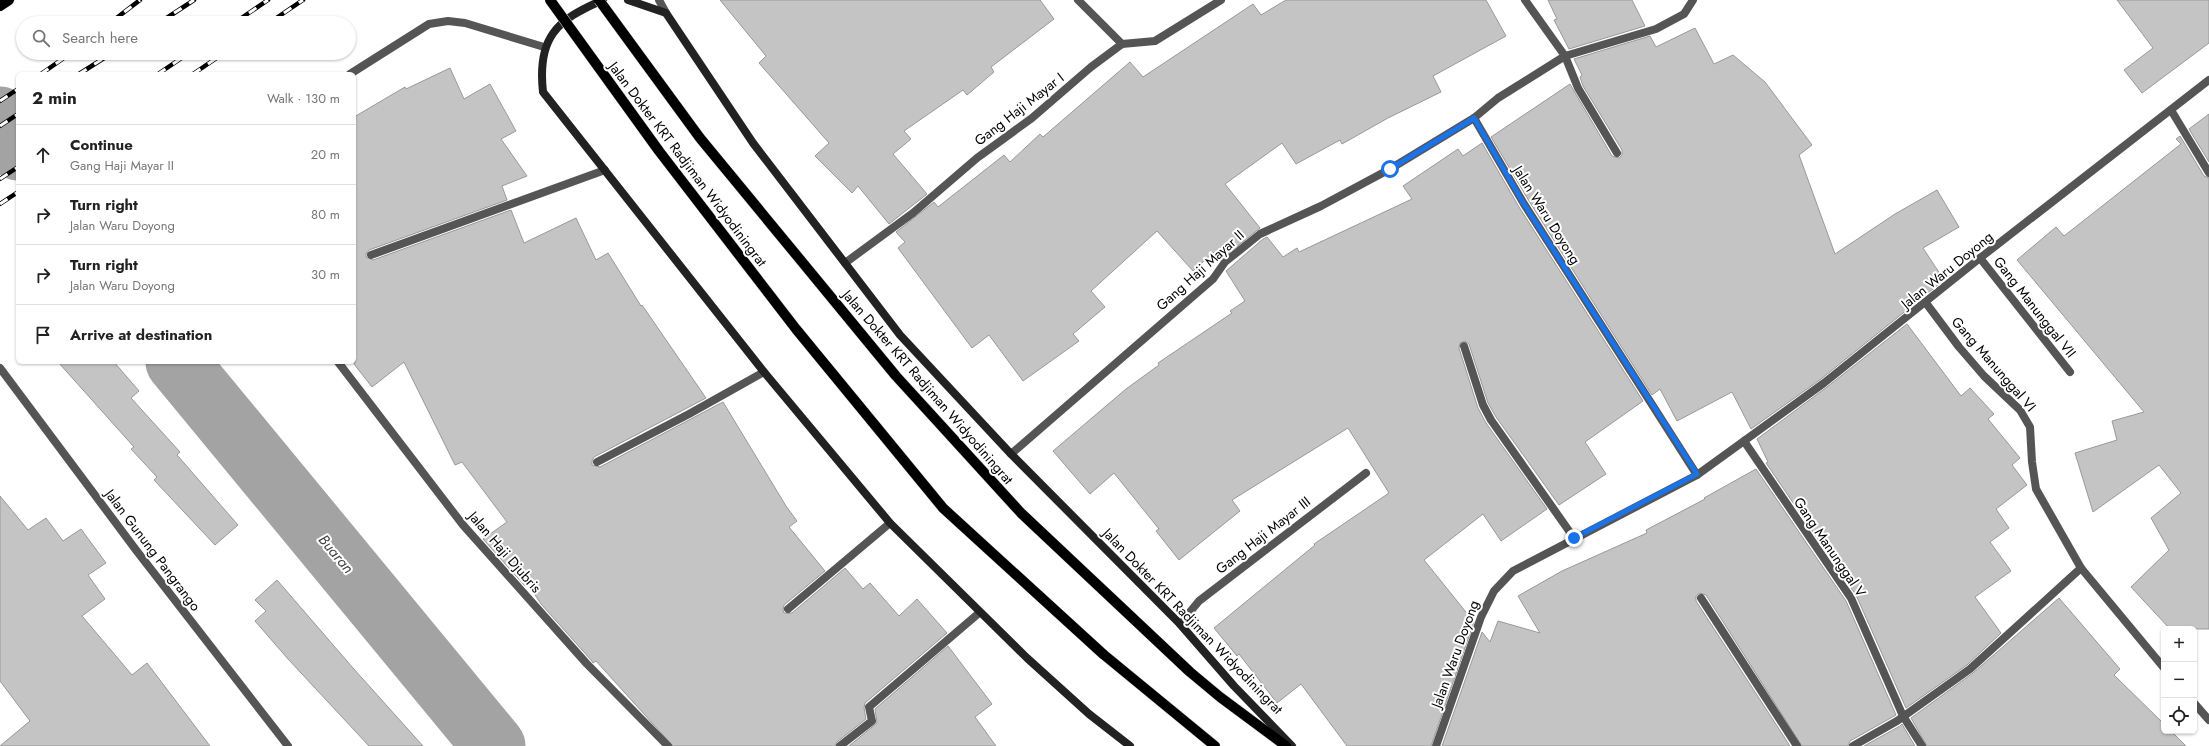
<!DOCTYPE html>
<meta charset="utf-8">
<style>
body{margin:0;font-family:Jost,sans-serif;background:#f6f6f6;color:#222}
.controls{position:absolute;right:12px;bottom:12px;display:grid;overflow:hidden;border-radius:6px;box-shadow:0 1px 3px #0004}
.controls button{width:36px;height:36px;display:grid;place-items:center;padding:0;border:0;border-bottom:1px solid #e0e0e0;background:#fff;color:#222;font:20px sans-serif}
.stop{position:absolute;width:12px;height:12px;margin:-9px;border:3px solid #1a73e8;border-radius:50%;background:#fff}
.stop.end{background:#1a73e8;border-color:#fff;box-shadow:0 1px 4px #0008}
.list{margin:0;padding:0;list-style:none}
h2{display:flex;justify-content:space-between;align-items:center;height:52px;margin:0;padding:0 16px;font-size:17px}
h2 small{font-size:13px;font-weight:400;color:#767676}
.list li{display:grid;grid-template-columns:26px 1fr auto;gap:12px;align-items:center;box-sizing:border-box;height:60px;padding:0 16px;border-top:1px solid #e0e0e0}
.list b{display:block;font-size:15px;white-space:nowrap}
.list p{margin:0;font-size:13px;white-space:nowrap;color:#767676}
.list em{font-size:13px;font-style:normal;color:#767676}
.icon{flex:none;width:22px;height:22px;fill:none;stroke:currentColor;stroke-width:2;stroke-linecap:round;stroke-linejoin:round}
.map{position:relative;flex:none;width:2209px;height:746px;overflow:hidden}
.search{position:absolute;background:#fff;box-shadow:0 1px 3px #0004;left:16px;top:16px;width:340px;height:44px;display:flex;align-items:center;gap:10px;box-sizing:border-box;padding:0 14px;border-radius:22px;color:#767676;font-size:15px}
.panel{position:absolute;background:#fff;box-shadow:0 1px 3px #0004;left:16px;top:72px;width:340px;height:292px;border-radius:6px}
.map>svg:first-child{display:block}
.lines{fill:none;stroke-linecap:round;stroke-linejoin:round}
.river{stroke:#a3a3a3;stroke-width:63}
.building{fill:#c4c4c4;stroke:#999}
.primary-casing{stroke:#dbdbdb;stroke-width:11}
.street{stroke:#555;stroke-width:8}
.secondary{stroke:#222;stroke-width:8}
.primary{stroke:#000;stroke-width:10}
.rail-casing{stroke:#000;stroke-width:4.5}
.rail{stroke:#fff;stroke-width:3;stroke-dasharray:9;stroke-linecap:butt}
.primary-bridge-casing{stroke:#dbdbdb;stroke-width:11;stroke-linecap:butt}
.primary-bridge{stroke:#000;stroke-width:10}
.route{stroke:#1a73e8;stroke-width:5}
.labels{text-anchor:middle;stroke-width:4;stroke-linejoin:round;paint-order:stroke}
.street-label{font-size:14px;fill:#000;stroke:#fff}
.water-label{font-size:15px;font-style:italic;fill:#444;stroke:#fff}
</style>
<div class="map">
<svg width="2209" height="746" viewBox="0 0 2209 746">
<rect width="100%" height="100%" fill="#fff"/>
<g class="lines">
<g class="river">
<polyline points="0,118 18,149"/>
<polyline points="177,362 494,746"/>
</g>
</g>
<g class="building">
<polygon points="720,0 1040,0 1054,19 991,67 994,72 967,95 963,90 904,131 911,139 893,154 927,194 889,224 858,186 852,193 815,156 829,143 759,63 766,56"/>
<polygon points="1286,0 1486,0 1506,36 1433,76 1441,92 1388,118 1342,144 1340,140 1296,164 1282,143 1225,184 1260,228 1219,261 1214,252 1193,271 1157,231 1091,291 1105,307 1073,334 1079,341 1023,381 989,335 972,348 898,248 905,242 896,232 934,202 938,207 1004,155 1010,162 1040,134 1043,137 1130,62 1143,77 1253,4 1261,15"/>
<polygon points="1548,0 1632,0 1645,26 1569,49 1554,20 1557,19"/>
<polygon points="2117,0 2209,0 2209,43 2142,93 2124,70 2153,48"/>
<polygon points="1695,28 1714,64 1733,55 1765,82 1812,145 1799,155 1835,254 1895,214 1937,190 1959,227 1923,248 1944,280 1821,379 1751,429 1732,392 1677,421 1660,389 1652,395 1529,201 1491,137 1570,84 1612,156 1619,158 1622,155 1622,150 1583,86 1580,77 1582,75 1574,59 1650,36 1656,47"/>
<polygon points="450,68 464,99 490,84 516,131 501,139 527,176 502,186 507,200 369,250 366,254 366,257 373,260 511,210 524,243 576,218 596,260 608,253 641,306 642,305 706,398 594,457 592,461 592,465 600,467 723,402 786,506 797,521 789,527 825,571 784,605 783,610 784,613 792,613 845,568 863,589 870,583 899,616 917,599 947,633 865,703 864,708 866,719 837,742 835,746 673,746 596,661 593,663 591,660 541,604 528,584 525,586 483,539 507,522 462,462 455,465 404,362 372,387 354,364 354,117 405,87 406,89"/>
<polygon points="2209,114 2209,162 2189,129"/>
<polygon points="2180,136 2204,176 2209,178 2209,629 2170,629 2131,587 2169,550 2151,518 2181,493 2159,465 2093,512 2075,453 2117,440 2112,421 2144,412 2017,260 2056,227 2064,236 2181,144 2176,139"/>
<polygon points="1482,143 1519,207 1643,401 1585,442 1606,474 1559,505 1496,417 1488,403 1469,344 1465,341 1460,343 1459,348 1478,408 1486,423 1547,509 1501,541 1483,514 1424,560 1474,622 1431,746 1347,746 1301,684 1277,703 1239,654 1237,656 1214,628 1315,545 1314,544 1389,493 1348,428 1232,500 1240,511 1179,560 1156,531 1159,529 1114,473 1090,494 1053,451 1126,389 1159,365 1158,363 1232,313 1230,311 1245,301 1226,271 1263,239 1267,237 1283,257 1297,248 1299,252 1412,199 1403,186 1458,149 1463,156"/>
<polygon points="1907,324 1961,396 1970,388 1994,414 1988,419 2020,458 2012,465 2027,485 1996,509 2009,528 1990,542 2011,571 1975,597 2001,633 1967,665 1906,708 1856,595 1766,463 1768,462 1757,439 1827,387"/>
<polygon points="58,362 114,362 139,391 131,398 180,452 177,455 238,525 215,545 154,480 157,477 131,449 134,447"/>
<polygon points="1756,469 1846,601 1896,715 1850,741 1848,746 1802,746 1706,595 1700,593 1696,596 1696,601 1790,746 1442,746 1482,632 1490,642 1498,621 1540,633 1518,596 1562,571 1647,533 1646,530 1705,499 1704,498"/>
<polygon points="0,496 28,530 46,518 63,541 81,529 106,563 88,575 105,599 82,616 132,675 147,663 210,746 0,746 30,721 0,681"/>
<polygon points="277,580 353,668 423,746 369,746 288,659 255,621 266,611 255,600"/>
<polygon points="2059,598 2120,669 2114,675 2164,724 2164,731 2171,731 2186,746 1927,746 1911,718 1973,673"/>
<polygon points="948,646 992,704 975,717 996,746 849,746 877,723 875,709"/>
<polygon points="1902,724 1915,746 1864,746 1900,726"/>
</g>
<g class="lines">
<g class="primary-casing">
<g id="primary">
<polyline points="0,6 9,0"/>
<polyline points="1021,513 1190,672 1220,697 1286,746"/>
<polyline points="1103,654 1215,746"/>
</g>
</g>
<g class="street">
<polyline points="659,0 666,13"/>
<polyline points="1078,0 1122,44"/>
<polyline points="350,74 429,24 448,21 465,23 544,47"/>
<polyline points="2171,110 2209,173"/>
<polyline points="1474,118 1524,204 1697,475"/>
<polyline points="1617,153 1578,88 1565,56 1656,29 1684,14 1693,0"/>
<polyline points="371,255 605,170"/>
<polyline points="1980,258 2070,372"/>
<polyline points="845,263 913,213 977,158 1032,118 1091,67 1122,44 1155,41 1221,0"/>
<polyline points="1926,303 1959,347 1984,376 2020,410 2030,427 2032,462 2036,489 2081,568 2164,668"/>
<polyline points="1464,346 1483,405 1491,420 1574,538"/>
<polyline points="338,362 463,525 587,664 668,746"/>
<polyline points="0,368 136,550 288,746"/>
<polyline points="1744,441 1851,598 1903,716 1922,746"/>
<polyline points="1011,454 1213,279 1225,262 1260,234 1321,206 1390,169 1474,118 1498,98 1565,56 1525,0"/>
<polyline points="597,462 689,414 764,372"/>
<polyline points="1701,598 1797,746"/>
<polyline points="788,609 890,523"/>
<polyline points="1180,624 1199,601 1366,473"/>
<polyline points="2194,703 2209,720"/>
<polyline points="840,746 872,721 869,707 979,613"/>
<polyline points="1436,746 1481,617 1494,591 1513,571 1697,475 1744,441 1824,383 1980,258 2209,80"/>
<polyline points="1853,746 1897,721 1970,669 2081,568"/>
</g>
<g class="secondary">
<path d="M603,0C556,20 537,38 543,92L764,372L890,523L1027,658L1089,714L1130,746"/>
<polyline points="628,0 666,13 753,143 900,335 1011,454 1180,624 1234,686 1292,746"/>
</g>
<use href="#primary" class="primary"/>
<g class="rail-casing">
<g id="rail">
<polyline points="110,23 140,0"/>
<polyline points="159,23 194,0"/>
<polyline points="234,23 268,0"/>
<polyline points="269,23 303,0"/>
<polyline points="41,74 71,53"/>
<polyline points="79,74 112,53"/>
<polyline points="158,74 189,53"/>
<polyline points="193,74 224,53"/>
<polyline points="0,101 18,89"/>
<polyline points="0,126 18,114"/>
<polyline points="0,179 18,167"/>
<polyline points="0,204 18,192"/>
</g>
</g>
<use href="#rail" class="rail"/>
<g class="primary-bridge-casing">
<g id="primary-bridge">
<polyline points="550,0 659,151 796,329 943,508 1103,654"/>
<polyline points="599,0 700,138 896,376 1021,513"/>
</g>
</g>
<use href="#primary-bridge" class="primary-bridge"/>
</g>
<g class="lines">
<polyline class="route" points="1390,169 1474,118 1524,204 1697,474 1574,538"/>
</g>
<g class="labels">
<g class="street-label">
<text transform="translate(1019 109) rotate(-38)" y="5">Gang Haji Mayar I</text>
<text transform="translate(688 164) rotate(53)" y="5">Jalan Dokter KRT Radjiman Widyodiningrat</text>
<text transform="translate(1547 215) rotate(58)" y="5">Jalan Waru Doyong</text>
<text transform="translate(1200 270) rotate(-42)" y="5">Gang Haji Mayar II</text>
<text transform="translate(1947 270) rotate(-39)" y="5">Jalan Waru Doyong</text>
<text transform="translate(2035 307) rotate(52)" y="5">Gang Manunggal VII</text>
<text transform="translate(1994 364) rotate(49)" y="5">Gang Manunggal VI</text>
<text transform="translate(928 387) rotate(49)" y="5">Jalan Dokter KRT Radjiman Widyodiningrat</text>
<text transform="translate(1263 535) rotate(-38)" y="5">Gang Haji Mayar III</text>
<text transform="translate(1830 547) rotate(56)" y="5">Gang Manunggal V</text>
<text transform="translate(153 550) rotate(53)" y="5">Jalan Gunung Pangrango</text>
<text transform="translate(505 552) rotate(49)" y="5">Jalan Haji Djubris</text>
<text transform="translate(1193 621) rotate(46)" y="5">Jalan Dokter KRT Radjiman Widyodiningrat</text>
<text transform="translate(1455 654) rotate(-70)" y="5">Jalan Waru Doyong</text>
</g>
<g class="water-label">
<text transform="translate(336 554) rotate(50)" y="5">Buaran</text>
</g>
</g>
</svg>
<div class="controls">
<button>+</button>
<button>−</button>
<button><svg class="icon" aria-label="locate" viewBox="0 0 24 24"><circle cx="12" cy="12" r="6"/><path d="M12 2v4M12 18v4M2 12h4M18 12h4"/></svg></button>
</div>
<div class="stop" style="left:1390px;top:169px"></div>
<div class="stop end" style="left:1574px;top:538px"></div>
<div class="search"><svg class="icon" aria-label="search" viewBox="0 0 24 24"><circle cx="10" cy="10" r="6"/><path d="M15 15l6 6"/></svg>Search here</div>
<section class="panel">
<h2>2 min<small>Walk · 130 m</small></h2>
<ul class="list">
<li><svg class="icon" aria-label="ahead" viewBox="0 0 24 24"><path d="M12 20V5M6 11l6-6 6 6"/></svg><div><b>Continue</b><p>Gang Haji Mayar II</p></div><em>20 m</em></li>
<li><svg class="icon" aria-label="right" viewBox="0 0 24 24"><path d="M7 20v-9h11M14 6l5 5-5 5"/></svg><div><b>Turn right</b><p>Jalan Waru Doyong</p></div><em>80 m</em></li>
<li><svg class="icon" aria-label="right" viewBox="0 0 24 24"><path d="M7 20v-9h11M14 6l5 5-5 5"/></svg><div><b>Turn right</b><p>Jalan Waru Doyong</p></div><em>30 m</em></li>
<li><svg class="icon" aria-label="arrive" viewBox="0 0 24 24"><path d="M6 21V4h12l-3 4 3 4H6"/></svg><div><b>Arrive at destination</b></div></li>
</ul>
</section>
</div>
